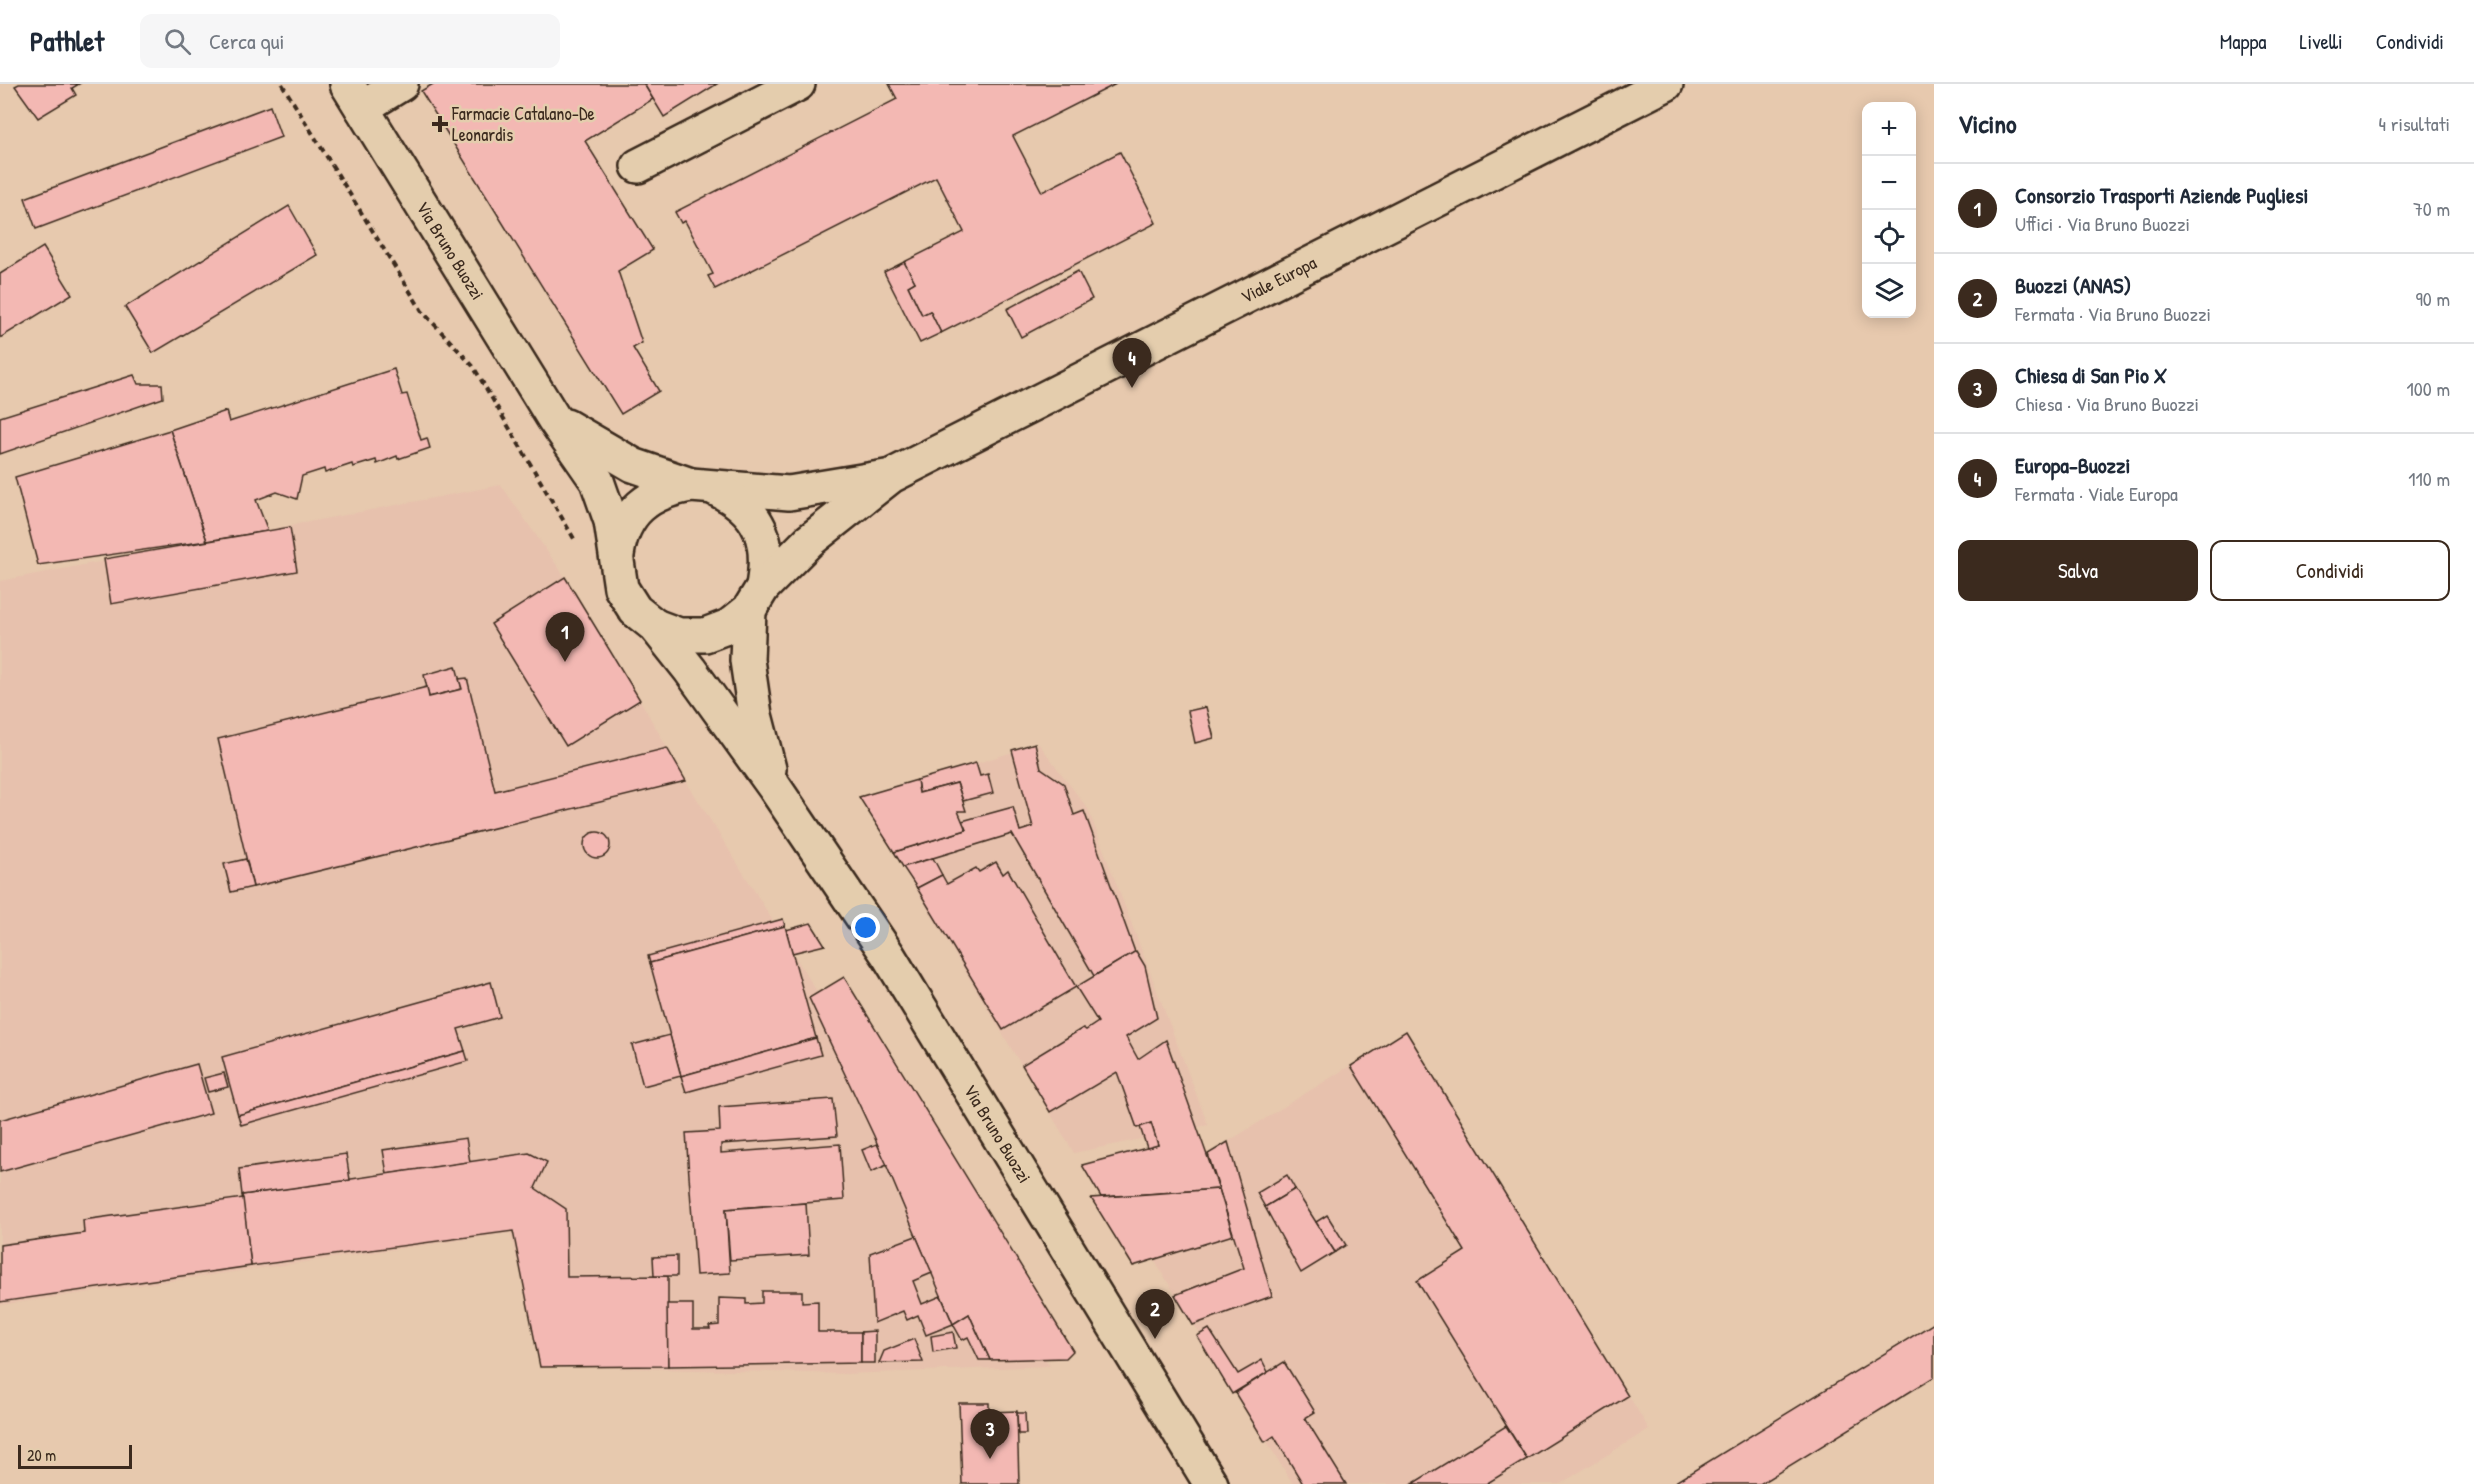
<!DOCTYPE html>
<html lang="it">
<meta charset="utf-8">
<style>
body{margin:0;font-family:"Patrick Hand",sans-serif;background:#f6f6f7;color:#1f2937}
.controls{position:absolute;right:18px;top:18px;display:grid;overflow:hidden;border-radius:12px;box-shadow:0 3px 15px #0003}
.controls button{width:54px;height:54px;display:grid;place-items:center;padding:0;border:0;border-bottom:2px solid #e0e1e3;background:#fff;color:#1f2937;font:30px sans-serif}
.scale{position:absolute;left:18px;bottom:15px;width:114px;box-sizing:border-box;padding-left:6px;border:3px solid #3b2a1e;border-top:0;font-size:16px;line-height:21px;white-space:nowrap;color:#3b2a1e;-webkit-text-stroke:4px #e4cdad;paint-order:stroke}
.you{position:absolute;left:866px;top:844px;width:21px;height:21px;margin:-15px;border:4px solid #fff;border-radius:50%;background:#1a73e8;box-shadow:0 0 0 9px #1a73e833}
.badge{display:grid;place-items:center;width:39px;height:39px;border-radius:50%;background:#3b2a1e;color:#fff;font-size:20px;font-weight:700}
.pin{position:absolute;translate:-50% -50px;filter:drop-shadow(0 2px 3px #0008)}
.pin::after{content:'';position:absolute;top:32px;width:21px;height:18px;background:inherit;clip-path:polygon(0 0,100% 0,50% 100%)}
.list{margin:0;padding:0;list-style:none}
h2{display:flex;justify-content:space-between;align-items:center;height:78px;margin:0;padding:0 24px;font-size:26px}
h2 small{font-size:20px;font-weight:400;color:#747a83}
.list li{display:grid;grid-template-columns:39px 1fr auto;gap:18px;align-items:center;box-sizing:border-box;height:90px;padding:0 24px;border-top:2px solid #e0e1e3}
.list b{display:block;font-size:22px;white-space:nowrap}
.list p{margin:0;font-size:20px;white-space:nowrap;color:#747a83}
.list em{font-size:20px;font-style:normal;color:#747a83}
.actions{display:flex;gap:12px;padding:18px 24px}
.actions a{flex:1;padding:14px 0;border:2px solid #3b2a1e;border-radius:12px;text-align:center;font-size:21px;color:#3b2a1e}
.actions .main{background:#3b2a1e;color:#fff}
.icon{flex:none;width:33px;height:33px;fill:none;stroke:currentColor;stroke-width:2;stroke-linecap:round;stroke-linejoin:round}
.map{position:relative;flex:none;width:1934px;height:1400px;overflow:hidden}
header{display:flex;align-items:center;gap:36px;box-sizing:border-box;height:84px;padding:0 30px;background:#fff;border-bottom:2px solid #e0e1e3}
header strong{font-size:28px}
nav{display:flex;gap:33px;margin-inline-start:auto;font-size:21px}
.search{width:420px;height:54px;background:#f6f6f7;display:flex;align-items:center;gap:15px;box-sizing:border-box;padding:0 21px;border-radius:12px;color:#747a83;font-size:22px}
main{display:flex}
aside{flex:1;background:#fff}
.map>svg:first-child{display:block}
.built{fill:#e7c1ad}
.building{fill:#f3b8b3;stroke:#3b2a1e;stroke-width:1.5}
.lines{fill:none;stroke-linecap:round;stroke-linejoin:round}
.minor-casing{stroke:#3b2a1e;stroke-width:38}
.major-casing{stroke:#3b2a1e;stroke-width:38}
.path{stroke:#3b2a1e;stroke-width:4;stroke-dasharray:6 4.5;stroke-linecap:butt}
.minor{stroke:#e4cdad;stroke-width:33}
.major{stroke:#e4cdad;stroke-width:33}
.poi-dot{fill:#3b2a1e;stroke:#e4cdad;stroke-width:2}
.labels{text-anchor:middle;stroke-width:5;stroke-linejoin:round;paint-order:stroke}
.poi-label{font-size:18px;fill:#3b2a1e;stroke:#e4cdad;text-anchor:start}
.street-label{font-size:18px;fill:#3b2a1e;stroke:#e4cdad}
</style>
<header>
<strong>Pathlet</strong>
<div class="search"><svg class="icon" aria-label="search" viewBox="0 0 24 24"><circle cx="10" cy="10" r="6"/><path d="M15 15l6 6"/></svg>Cerca qui</div>
<nav><a>Mappa</a><a>Livelli</a><a>Condividi</a></nav>
</header>
<main>
<div class="map">
<svg width="1934" height="1400" viewBox="0 0 1934 1400">
<rect width="100%" height="100%" fill="#e7c9ae"/>
<filter id="ink" filterUnits="userSpaceOnUse"><feTurbulence type="fractalNoise" baseFrequency=".0167" numOctaves="2"/><feDisplacementMap in="SourceGraphic" scale="12" xChannelSelector="R" yChannelSelector="G"/><feConvolveMatrix kernelMatrix="1 2 1 2 8 2 1 2 1" color-interpolation-filters="sRGB"/></filter>
<g filter="url(#ink)">
<g class="built">
<polygon points="501,401 565,493 640,616 686,697 1050,1282 846,1290 547,1282 510,1149 0,1221 0,497"/>
<polygon points="1039,660 1088,725 1208,1041 1074,1069 862,715"/>
<polygon points="1406,947 1649,1345 1560,1400 1293,1400 1154,1176 1133,1182 1091,1114 1218,1105 1208,1070"/>
</g>
<g class="building">
<polygon points="19,0 79,0 72,4 76,11 38,34 15,2"/>
<polygon points="433,0 644,0 653,15 585,57 653,166 618,187 642,259 633,264 659,307 621,330 421,7"/>
<polygon points="644,0 717,0 664,33"/>
<polygon points="889,0 1116,0 1013,52 1042,108 1120,68 1156,139 941,249 930,227 922,231 908,202 915,198 904,178 964,148 936,93 715,205 708,192 713,190 685,137 681,139 675,128 897,15"/>
<polygon points="270,22 281,53 36,145 25,114"/>
<polygon points="289,122 317,171 153,269 125,223"/>
<polygon points="43,163 72,210 0,254 0,190"/>
<polygon points="904,178 915,198 908,202 922,231 930,227 941,249 920,259 884,188"/>
<polygon points="1078,187 1092,215 1021,253 1007,225"/>
<polygon points="394,285 402,311 407,310 421,356 427,354 430,364 398,375 397,372 377,380 376,376 353,383 352,380 325,389 324,385 302,392 297,415 277,408 256,416 268,447 207,457 170,346 226,327 229,338"/>
<polygon points="134,291 138,300 162,300 163,314 0,370 0,333"/>
<polygon points="170,346 207,457 38,481 15,393"/>
<polygon points="290,443 297,487 111,520 104,475"/>
<polygon points="565,493 640,616 566,662 491,540"/>
<polygon points="456,582 462,605 429,613 424,591"/>
<polygon points="467,594 495,707 667,664 686,697 253,803 218,655 427,603 429,613 462,605 459,595"/>
<polygon points="1206,623 1214,654 1195,659 1188,627"/>
<polygon points="1035,659 1041,684 1064,700 1074,731 1084,727 1135,868 1094,892 1012,750 903,783 894,768 966,746 962,737 1013,723 1020,747 1033,743 1012,666"/>
<polygon points="976,679 980,692 988,690 993,709 963,717 957,699 919,709 917,696"/>
<polygon points="917,696 919,709 957,699 966,727 958,727 966,746 894,768 859,713"/>
<circle cx="597" cy="761" r="13"/>
<polygon points="933,774 942,791 917,804 903,783"/>
<polygon points="246,775 253,803 231,808 224,780"/>
<polygon points="996,778 1003,790 1008,786 1076,903 1003,946 917,804 942,791 947,800 976,784 979,788"/>
<polygon points="783,835 785,842 650,879 648,872"/>
<polygon points="811,839 825,861 792,869 786,846"/>
<polygon points="785,842 816,954 681,992 650,879"/>
<polygon points="1136,867 1145,882 1157,934 1126,953 1138,975 1166,956 1219,1105 1101,1113 1082,1081 1158,1061 1151,1039 1137,1044 1117,988 1050,1028 1022,981 1083,944 1086,946 1098,938 1076,903"/>
<polygon points="844,893 1073,1267 1066,1274 990,1276 969,1230 953,1240 874,1052 809,914"/>
<polygon points="491,898 500,933 458,945 465,967 238,1031 222,973"/>
<polygon points="1406,947 1628,1312 1527,1375 1417,1197 1465,1167 1351,982"/>
<polygon points="670,951 681,992 643,1002 632,961"/>
<polygon points="816,954 821,971 686,1008 681,992"/>
<polygon points="465,967 468,977 241,1041 238,1031"/>
<polygon points="197,980 211,1029 0,1088 0,1036"/>
<polygon points="224,989 228,1003 208,1008 204,994"/>
<polygon points="833,1015 837,1052 721,1060 721,1069 840,1060 844,1116 726,1125 730,1189 696,1191 686,1049 720,1047 719,1023"/>
<polygon points="1151,1039 1158,1061 1147,1064 1140,1043"/>
<polygon points="466,1054 470,1078 387,1090 383,1066"/>
<polygon points="1228,1058 1272,1212 1193,1241 1175,1211 1244,1184 1208,1070"/>
<polygon points="877,1060 887,1081 871,1088 862,1066"/>
<polygon points="529,1069 547,1078 535,1104 566,1125 567,1193 668,1192 668,1282 540,1283 513,1147 251,1182 242,1111"/>
<polygon points="346,1070 350,1096 242,1111 239,1085"/>
<polygon points="1287,1091 1295,1105 1265,1123 1257,1109"/>
<polygon points="1219,1105 1233,1151 1133,1182 1091,1114"/>
<polygon points="1295,1105 1335,1168 1301,1189 1265,1123"/>
<polygon points="243,1114 251,1182 0,1218 0,1161 84,1149 83,1136"/>
<polygon points="806,1119 809,1171 730,1176 726,1125"/>
<polygon points="1327,1131 1346,1161 1335,1168 1316,1138"/>
<polygon points="916,1152 932,1189 913,1197 922,1220 941,1212 953,1240 926,1251 918,1231 907,1236 903,1227 874,1239 870,1169"/>
<polygon points="677,1172 677,1192 654,1192 653,1173"/>
<polygon points="762,1207 802,1207 802,1218 818,1217 818,1248 861,1248 861,1279 668,1282 667,1220 693,1220 693,1245 710,1245 709,1242 719,1241 719,1214 746,1215 746,1220 762,1219"/>
<polygon points="969,1230 977,1248 990,1276 979,1276 968,1253 962,1256 953,1240"/>
<polygon points="1934,1239 1934,1293 1760,1400 1672,1400"/>
<polygon points="1209,1245 1238,1290 1262,1276 1268,1288 1232,1310 1197,1252"/>
<polygon points="875,1247 875,1279 861,1279 861,1248"/>
<polygon points="953,1248 956,1264 933,1268 931,1252"/>
<polygon points="914,1255 923,1278 879,1279 884,1267"/>
<polygon points="1284,1278 1315,1328 1305,1334 1346,1400 1303,1400 1274,1352 1265,1358 1235,1309"/>
<polygon points="959,1319 989,1319 989,1328 1017,1327 1019,1400 962,1400"/>
<polygon points="1017,1329 1025,1329 1026,1350 1018,1350"/>
<polygon points="1506,1342 1527,1375 1486,1400 1412,1400"/>
</g>
<g class="lines">
<g class="minor-casing">
<g id="minor">
<polyline points="362,24 401,0"/>
<polyline points="638,82 798,0"/>
</g>
</g>
<g class="major-casing">
<g id="major">
<path id="s1" d="M347,0L554,335L597,397L611,437L621,504L635,526L655,542L690,586L775,704L888,871L1211,1400"/>
<polyline points="566,342 633,381 691,401 789,409 886,393"/>
<path d="M716,405C761,427 771,456 763,503"/>
<path d="M617,471C623,427 649,408 691,401"/>
<polyline points="749,526 747,576 755,631 769,685"/>
<path id="s2" d="M655,542L679,551H705L729,542L749,526L763,503L809,457L891,392L1666,0"/>
</g>
</g>
<polyline class="path" points="282,0 422,227 473,282 576,458"/>
<use href="#minor" class="minor"/>
<use href="#major" class="major"/>
</g>
</g>
<path class="poi-dot" d="M437 31h6v6h6v6h-6v6h-6v-6h-6v-6h6z"/>
<g class="labels">
<g class="poi-label">
<text x="452" y="36">Farmacie Catalano-De<tspan x="452" dy="21">Leonardis</tspan></text>
</g>
<g class="street-label">
<text dy="6" stroke="none"><textPath href="#s1" startOffset="196">Via Bruno Buozzi</textPath></text>
<text dy="6" stroke="none"><textPath href="#s2" startOffset="734">Viale Europa</textPath></text>
<text dy="6" stroke="none"><textPath href="#s1" startOffset="1244">Via Bruno Buozzi</textPath></text>
</g>
</g>
</svg>
<div class="controls">
<button>+</button>
<button>−</button>
<button><svg class="icon" aria-label="locate" viewBox="0 0 24 24"><circle cx="12" cy="12" r="6"/><path d="M12 2v4M12 18v4M2 12h4M18 12h4"/></svg></button>
<button><svg class="icon" aria-label="layers" viewBox="0 0 24 24"><path d="M12 4l9 5-9 5-9-5zM3 14l9 5 9-5"/></svg></button>
</div>
<div class="scale">20 m</div>
<div class="you"></div>
<div class="pin badge" style="left:565px;top:578px">1</div>
<div class="pin badge" style="left:1155px;top:1255px">2</div>
<div class="pin badge" style="left:990px;top:1375px">3</div>
<div class="pin badge" style="left:1132px;top:304px">4</div>
</div>
<aside>
<h2>Vicino<small>4 risultati</small></h2>
<ul class="list">
<li><span class="badge">1</span><div><b>Consorzio Trasporti Aziende Pugliesi</b><p>Uffici · Via Bruno Buozzi</p></div><em>70 m</em></li>
<li><span class="badge">2</span><div><b>Buozzi (ANAS)</b><p>Fermata · Via Bruno Buozzi</p></div><em>90 m</em></li>
<li><span class="badge">3</span><div><b>Chiesa di San Pio X</b><p>Chiesa · Via Bruno Buozzi</p></div><em>100 m</em></li>
<li><span class="badge">4</span><div><b>Europa-Buozzi</b><p>Fermata · Viale Europa</p></div><em>110 m</em></li>
</ul>
<div class="actions"><a class="main">Salva</a><a>Condividi</a></div>
</aside>
</main>
